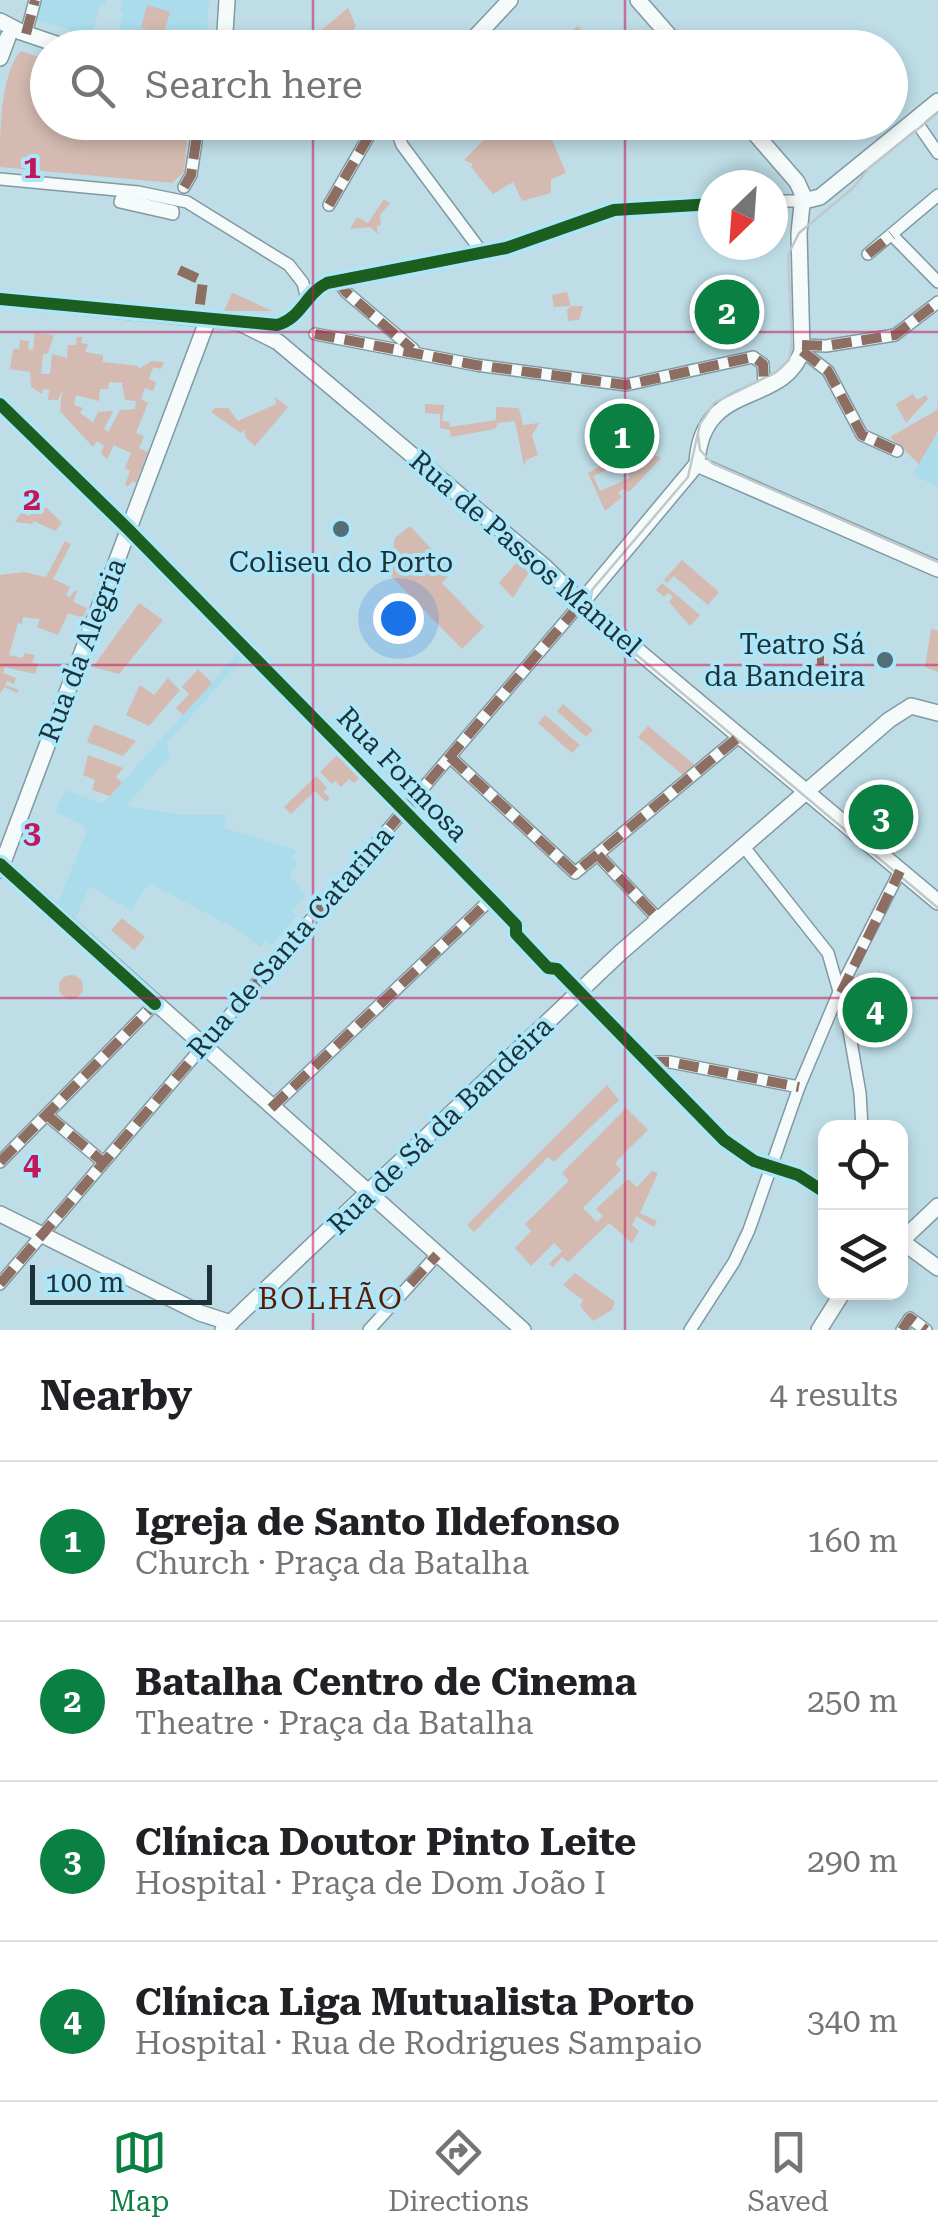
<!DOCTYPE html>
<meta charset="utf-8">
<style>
body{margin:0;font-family:"Roboto Serif",serif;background:#f2f2f2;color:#202124}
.controls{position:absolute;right:30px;bottom:30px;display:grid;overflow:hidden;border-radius:20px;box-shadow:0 5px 15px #0003}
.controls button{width:90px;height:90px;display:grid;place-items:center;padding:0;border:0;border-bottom:2px solid #e0e0e0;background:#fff;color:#202124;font:50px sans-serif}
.compass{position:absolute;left:698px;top:170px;width:90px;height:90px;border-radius:50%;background:#fff;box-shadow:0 5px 15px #0003;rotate:205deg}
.scale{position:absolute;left:30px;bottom:25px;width:182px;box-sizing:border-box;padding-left:10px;border:5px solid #1b3239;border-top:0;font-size:28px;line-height:35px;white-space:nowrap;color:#1b3239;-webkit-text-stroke:8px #ade6f8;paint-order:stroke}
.you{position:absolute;left:398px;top:618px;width:35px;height:35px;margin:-25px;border:8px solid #fff;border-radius:50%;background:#1a73e8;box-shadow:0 0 0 15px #1a73e833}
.badge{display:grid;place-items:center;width:65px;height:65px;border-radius:50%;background:#0b8043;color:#fff;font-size:32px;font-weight:700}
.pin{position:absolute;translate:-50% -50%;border:5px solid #fff;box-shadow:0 2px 10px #0006}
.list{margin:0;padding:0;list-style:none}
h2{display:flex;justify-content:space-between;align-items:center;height:130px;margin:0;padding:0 40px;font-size:42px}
h2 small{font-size:32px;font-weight:400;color:#757577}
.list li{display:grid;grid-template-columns:65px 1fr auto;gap:30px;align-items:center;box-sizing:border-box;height:160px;padding:0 40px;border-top:2px solid #e0e0e0}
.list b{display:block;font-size:38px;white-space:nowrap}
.list p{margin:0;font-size:32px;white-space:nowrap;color:#757577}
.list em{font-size:32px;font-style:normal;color:#757577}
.icon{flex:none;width:55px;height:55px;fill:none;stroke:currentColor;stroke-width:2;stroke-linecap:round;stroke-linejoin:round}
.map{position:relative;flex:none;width:938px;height:1330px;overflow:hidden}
.search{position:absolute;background:#fff;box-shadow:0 5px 15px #0003;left:30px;right:30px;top:30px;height:110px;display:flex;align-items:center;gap:25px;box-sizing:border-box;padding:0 35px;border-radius:55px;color:#757577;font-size:38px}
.sheet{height:770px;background:#fff}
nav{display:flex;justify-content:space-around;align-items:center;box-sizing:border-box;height:140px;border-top:2px solid #e0e0e0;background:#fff;font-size:28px;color:#757577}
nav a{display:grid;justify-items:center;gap:5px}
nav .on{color:#0b8043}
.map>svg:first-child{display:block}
.built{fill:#aadcec}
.green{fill:#d4bab1;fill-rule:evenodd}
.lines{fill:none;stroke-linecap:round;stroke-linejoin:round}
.street-casing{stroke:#8199a1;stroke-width:14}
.secondary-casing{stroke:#8199a1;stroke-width:18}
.street{stroke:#f5fafb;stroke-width:11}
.secondary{stroke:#f5fafb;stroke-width:15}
.tram{stroke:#bfc8ca;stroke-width:2.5}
.quiet{stroke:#8d6e63;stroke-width:10;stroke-dasharray:20 10;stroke-linecap:butt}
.cycleway-casing{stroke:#ade6f8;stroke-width:19}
.cycleway{stroke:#1b5e20;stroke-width:12}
.grid{fill:none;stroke:#c2185b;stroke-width:2.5;stroke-opacity:0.55}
.poi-dot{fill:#546e76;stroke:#ade6f8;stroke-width:4}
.labels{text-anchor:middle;stroke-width:8;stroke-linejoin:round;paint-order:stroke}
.street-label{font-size:28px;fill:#1b3239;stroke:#ade6f8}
.poi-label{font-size:28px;fill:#1b3239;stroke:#ade6f8}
.neighbourhood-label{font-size:30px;letter-spacing:2.5px;fill:#5b1a01;stroke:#ade6f8}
.grid-label{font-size:32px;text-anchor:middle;font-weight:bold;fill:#c2185b;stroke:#ade6f8;stroke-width:8;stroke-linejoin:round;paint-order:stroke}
</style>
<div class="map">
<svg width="938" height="1330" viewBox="0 0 938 1330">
<rect width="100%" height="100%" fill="#bedde7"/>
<g class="built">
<polygon points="39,0 106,0 105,5 100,5 91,36 34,19"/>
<polygon points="123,0 209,0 206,47 131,47 115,43 124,11 120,10"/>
<polygon points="937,433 938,434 938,488 913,474"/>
<polygon points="238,653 243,658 167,743 170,756 126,806 183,815 227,815 224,828 297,850 291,857 298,864 289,875 306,895 292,911 297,916 271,946 265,941 260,947 236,929 149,883 131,910 89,886 76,918 58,903 87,831 83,829 84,825 55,813 65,790 103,804"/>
</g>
<g class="green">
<polygon points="147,5 170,12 164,34 141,28"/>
<polygon points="348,8 356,26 350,36 344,29 320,47 301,47"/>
<polygon points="578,26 597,47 551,47"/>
<path d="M21,51L47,60L48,122L189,123L184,172L172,183L0,167C0,134 0,74 21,51Z"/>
<polygon points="530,123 545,123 566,173 551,179 551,193 522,201 513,182 493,194 471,167 473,164 464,160 498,125 508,136 532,126"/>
<polygon points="384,199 390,203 380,215 381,225 377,226 378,234 370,227 350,229 357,217 368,223"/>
<polygon points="567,292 571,306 583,306 579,320 568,321 567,310 571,306 554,307 552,295"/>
<polygon points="232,293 233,293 272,311 224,311"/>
<path d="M35,333L54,335L48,353L43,354L41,374H50L52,354L67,358L68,345H76L77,337H82L81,343L88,344L85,352L103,355V362L138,366L139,369L152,361L164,362L161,369L153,367L149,379L156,382L153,391L145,388L141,399L148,403L136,433L144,436L139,448L148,452L136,483L133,481L127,487L125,485L130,471L125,468L131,453L114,445L107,459L101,453L104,446L97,441L93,447L60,411L62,391L58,400H48L49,390L43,389L42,394L31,387L30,372L10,369L13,349H19L20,340L29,341L28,349L33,350ZM109,382L122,383L125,400L136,401L135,409L120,410L108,432L104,429L113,411L98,412L93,422L80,413L83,408L74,405L76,395L99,401L100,389H108Z"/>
<polygon points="913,394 917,400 926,395 928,399 906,423 896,404"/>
<polygon points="275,397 288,407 255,446 246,438 244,430 241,433 211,412 215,408 228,408 238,421 276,404"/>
<polygon points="938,397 938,431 919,464 890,437 937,410"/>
<polygon points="425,404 444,405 442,421 449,422 450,427 496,420 496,407 519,408 523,425 539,423 532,436 538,455 526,460 524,466 515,421 498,423 495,429 451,437 450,430 440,428 440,414 425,413"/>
<path d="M643,442L647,452L661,458L632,489L628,492L623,489L618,493L622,497L605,511L588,473ZM623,463L630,478L600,491L593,476Z"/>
<polygon points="46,507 62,523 55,531 34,521 32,524 15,522 22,511 29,516 35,511 39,514"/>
<polygon points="410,526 452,571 442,583 484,627 462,649 391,576 396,557 392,555 395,538"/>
<polygon points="65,541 71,544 53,579 70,587 66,595 70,597 75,590 77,591 73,602 87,608 83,618 68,613 58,635 37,627 40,619 23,617 22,624 18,623 9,655 22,658 25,653 35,655 32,662 38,664 35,674 5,667 3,673 16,678 14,684 7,681 5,685 19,690 17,693 5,687 0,693 0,575 24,572 46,577"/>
<polygon points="682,560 719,592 708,605 674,576 667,583 664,580"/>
<polygon points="517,562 529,572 513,598 499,583"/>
<polygon points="662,583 700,615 690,626 669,602 673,596 668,593 664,597 656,590"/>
<polygon points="139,603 163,620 119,674 93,667"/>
<polygon points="931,629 938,631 938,672 925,667"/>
<polygon points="198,669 212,683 183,715 176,708 189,694 182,687"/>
<polygon points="168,678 180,690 149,726 126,715 140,685 154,695"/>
<polygon points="563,704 593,730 586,737 557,711"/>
<polygon points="545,715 580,745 572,753 538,723"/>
<polygon points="94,724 136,741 123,756 87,742"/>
<polygon points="648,726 696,766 684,776 638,737"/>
<polygon points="88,755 123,768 116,777 122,783 110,796 92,790 95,780 83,775"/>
<polygon points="337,755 359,778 354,783 349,779 341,787 335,781 332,784 320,772"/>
<polygon points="316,776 327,788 323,792 330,798 326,802 315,791 291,814 284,807"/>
<polygon points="122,918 145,937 134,950 111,930"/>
<circle cx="71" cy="987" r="12"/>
<polygon points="607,1085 619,1100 554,1162 548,1157 474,1232 467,1225"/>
<polygon points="626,1108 648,1130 615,1163 621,1170 583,1208 597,1222 603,1216 596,1209 628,1179 637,1187 652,1171 658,1173 640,1213 657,1221 654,1227 636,1216 632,1225 639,1231 632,1243 609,1223 568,1262 562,1257 553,1267 549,1264 562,1251 554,1243 531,1266 515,1248 531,1231 525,1224 569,1181 562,1173"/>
<polygon points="575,1273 615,1302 612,1310 593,1321 580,1306 583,1300 563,1285"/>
</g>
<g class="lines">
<g class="street-casing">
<g id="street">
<polyline points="26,34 35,0"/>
<polyline points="915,120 938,153"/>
<polyline points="394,123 402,145 481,251"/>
<polyline points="0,179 138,192 187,202 289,265 303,283 307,300"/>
<polyline points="184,187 191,175 199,122"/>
<polygon points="121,199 173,211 173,214 120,202"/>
<polyline points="773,201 804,201"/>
<polyline points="329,205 374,127"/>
<polyline points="892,235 938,282"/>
<polyline points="868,254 938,195"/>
<polyline points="337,280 346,292 413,349"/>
<path d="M246,322C318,329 284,304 327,283L506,248L614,210L713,204"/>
<polyline points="315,334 476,365 626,385 753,357 763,364 764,386"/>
<polyline points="802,345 826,346 895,335 938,302"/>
<polyline points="802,351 828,371 862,435 897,451"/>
<polyline points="450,757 575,873 741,735"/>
<polyline points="744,847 828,953 847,1019 860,1093 862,1128"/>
<polyline points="598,855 659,920"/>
<polyline points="649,1062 670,1062 799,1087"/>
<polyline points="271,1108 491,899"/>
<polyline points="47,1115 103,1162"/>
<polyline points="0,1162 155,1004"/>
<polyline points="0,1284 581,603"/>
<polyline points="369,1330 437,1255"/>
<polyline points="690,1330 734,1262 749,1230 799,1087 842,985 900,871"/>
<polyline points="902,1330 910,1318 926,1330"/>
</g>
</g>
<g class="secondary-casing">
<g id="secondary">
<polyline points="638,0 680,48"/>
<polyline points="0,21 21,32 68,48"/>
<polyline points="224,48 227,0"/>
<polyline points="465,48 510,0"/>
<polyline points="0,58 8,37"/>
<polyline points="351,122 376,128 394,122"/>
<polyline points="804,201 820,197 938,101"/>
<polyline points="0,299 238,322 278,342 546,568 589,610 938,902"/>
<polyline points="0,404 128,529 491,899 516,925 516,934 548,968 557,969 724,1140 754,1161 798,1175 826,1193"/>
<path d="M697,464C701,379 782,408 802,351L799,233L803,195L797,182L745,122"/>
<polyline points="697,464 938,569"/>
<polyline points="581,603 697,464"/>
<polyline points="0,864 523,1330"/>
<polyline points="0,870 208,319"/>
<polyline points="0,1214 200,1313 231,1323"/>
<polyline points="900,1240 938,1268"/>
<polyline points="900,1242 938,1206"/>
<polyline points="223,1330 620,953 889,720 911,706 938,713"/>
<polyline points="819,1330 843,1292"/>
</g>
</g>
<use href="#street" class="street"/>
<use href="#secondary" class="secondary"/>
<g class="tram">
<polyline points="938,113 869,168 853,188 799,233 788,255 792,341 789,360 776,372 714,403 700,424 688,477 592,590 589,610 595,620 938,908"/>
<polyline points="698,435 700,450 712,463 938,562"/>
</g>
<g class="quiet">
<polyline points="26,34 35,0"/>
<polyline points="184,187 191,175 199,122"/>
<polyline points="329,205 374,127"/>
<polyline points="868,254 892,235"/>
<polyline points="179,270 203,281 199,311"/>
<polyline points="337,280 346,292 412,349"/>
<polyline points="315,334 476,365 626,385 753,357 763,364 764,386"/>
<polyline points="802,345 826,346 895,335 938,302"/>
<polyline points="802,351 828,371 862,435 897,451"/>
<polyline points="817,660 824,660"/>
<polyline points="450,757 575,873 741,735"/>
<polyline points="598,855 659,920"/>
<polyline points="841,993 900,871"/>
<polyline points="649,1062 670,1062 799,1087"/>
<polyline points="271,1108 491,899"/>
<polyline points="47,1115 103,1162"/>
<polyline points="0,1162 155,1004"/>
<polyline points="0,1284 581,603"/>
<polyline points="410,1284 437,1255"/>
<polyline points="902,1330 910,1318 926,1330"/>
</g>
<g class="cycleway-casing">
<g id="cycleway">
<path d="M0,299L277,325C302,318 305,294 327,283L506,248L614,210L713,204"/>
<polyline points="0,404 128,529 491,899 516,925 516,934 548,968 557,969 724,1140 754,1161 798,1175 826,1193"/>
<polyline points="0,864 155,1004"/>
</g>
</g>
<use href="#cycleway" class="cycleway"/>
</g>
<path class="grid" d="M313,0V48M625,0V48M313,122V1330M625,122V1330M0,332H938M0,665H938M0,998H938"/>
<g class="poi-dot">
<circle cx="341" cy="529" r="10"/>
<circle cx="885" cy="660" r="10"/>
</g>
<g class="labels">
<g class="street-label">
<text transform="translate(526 553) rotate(41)" y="10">Rua de Passos Manuel</text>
<text transform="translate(82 650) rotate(-69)" y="10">Rua da Alegria</text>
<text transform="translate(403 774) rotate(46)" y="10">Rua Formosa</text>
<text transform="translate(290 942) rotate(-49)" y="10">Rua de Santa Catarina</text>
<text transform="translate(440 1125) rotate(-44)" y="10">Rua de Sá da Bandeira</text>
</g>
<g class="poi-label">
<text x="341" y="572">Coliseu do Porto</text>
<text x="865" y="654" text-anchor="end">Teatro Sá<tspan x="865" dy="32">da Bandeira</tspan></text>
</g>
<g class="neighbourhood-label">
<text x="331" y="1309">BOLHÃO</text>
</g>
</g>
<g class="grid-label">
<text x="32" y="178">1</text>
<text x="32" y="510">2</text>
<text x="32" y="843">3</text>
<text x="32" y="1175">4</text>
</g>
</svg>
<div class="controls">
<button><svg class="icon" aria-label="locate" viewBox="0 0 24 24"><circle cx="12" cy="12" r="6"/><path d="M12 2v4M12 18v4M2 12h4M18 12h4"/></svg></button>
<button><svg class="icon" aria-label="layers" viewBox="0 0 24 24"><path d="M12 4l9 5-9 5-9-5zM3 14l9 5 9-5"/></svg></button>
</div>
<svg class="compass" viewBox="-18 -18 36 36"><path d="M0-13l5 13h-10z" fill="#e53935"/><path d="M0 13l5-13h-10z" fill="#757577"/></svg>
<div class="scale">100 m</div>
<div class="you"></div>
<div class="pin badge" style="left:622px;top:436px">1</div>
<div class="pin badge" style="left:727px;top:312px">2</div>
<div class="pin badge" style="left:881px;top:817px">3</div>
<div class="pin badge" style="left:875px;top:1010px">4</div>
<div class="search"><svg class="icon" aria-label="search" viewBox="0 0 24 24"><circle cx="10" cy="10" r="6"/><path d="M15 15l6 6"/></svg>Search here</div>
</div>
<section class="sheet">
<h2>Nearby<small>4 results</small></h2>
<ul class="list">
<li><span class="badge">1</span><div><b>Igreja de Santo Ildefonso</b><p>Church · Praça da Batalha</p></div><em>160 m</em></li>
<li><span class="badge">2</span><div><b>Batalha Centro de Cinema</b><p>Theatre · Praça da Batalha</p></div><em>250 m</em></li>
<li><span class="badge">3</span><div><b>Clínica Doutor Pinto Leite</b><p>Hospital · Praça de Dom João I</p></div><em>290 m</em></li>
<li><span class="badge">4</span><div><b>Clínica Liga Mutualista Porto</b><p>Hospital · Rua de Rodrigues Sampaio</p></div><em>340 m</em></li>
</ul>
</section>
<nav>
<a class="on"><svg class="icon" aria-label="map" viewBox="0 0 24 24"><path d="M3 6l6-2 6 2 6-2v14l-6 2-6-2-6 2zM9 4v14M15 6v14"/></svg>Map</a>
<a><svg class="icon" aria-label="directions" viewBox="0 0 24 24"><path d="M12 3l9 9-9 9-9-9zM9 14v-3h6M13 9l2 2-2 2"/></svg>Directions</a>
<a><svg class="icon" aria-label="saved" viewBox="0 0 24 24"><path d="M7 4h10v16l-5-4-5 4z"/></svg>Saved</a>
</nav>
